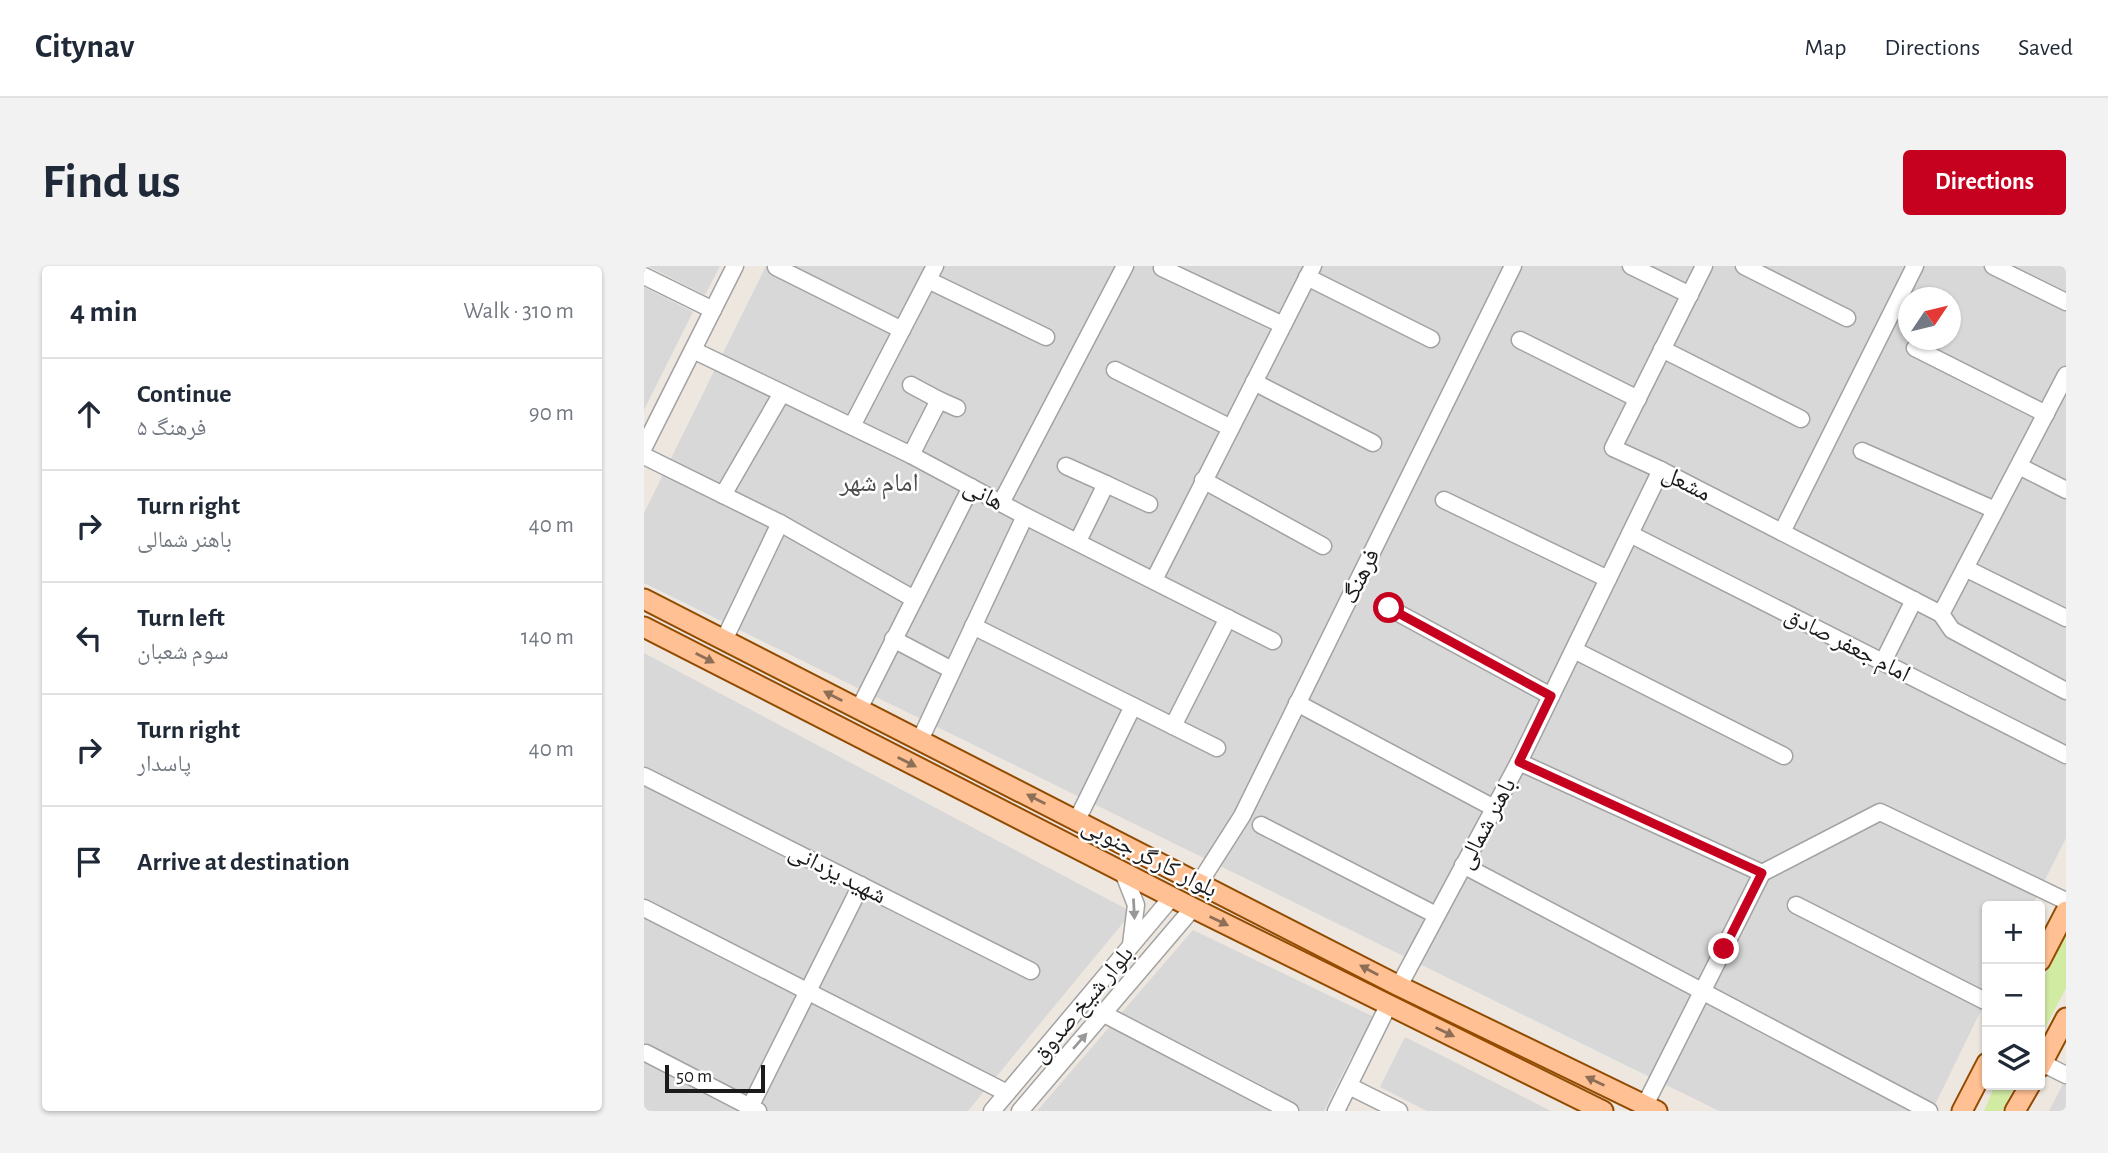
<!DOCTYPE html>
<meta charset="utf-8">
<style>
body{margin:0;font-family:"Alegreya Sans","Noto Naskh Arabic",sans-serif;background:#f2f2f3;color:#1f2937}
.controls{position:absolute;right:21px;bottom:21px;display:grid;overflow:hidden;border-radius:7px;box-shadow:0 2px 5px #0004}
.controls button{width:63px;height:63px;display:grid;place-items:center;padding:0;border:0;border-bottom:2px solid #e0e1e3;background:#fff;color:#1f2937;font:35px sans-serif}
.compass{position:absolute;left:1254px;top:21px;width:63px;height:63px;border-radius:50%;background:#fff;box-shadow:0 2px 5px #0004;rotate:55deg}
.scale{position:absolute;left:21px;bottom:18px;width:100px;box-sizing:border-box;padding-left:7px;border:4px solid #1b1b1b;border-top:0;font-size:19px;line-height:24px;white-space:nowrap;color:#1b1b1b;-webkit-text-stroke:5px #fff;paint-order:stroke}
.stop{position:absolute;width:21px;height:21px;margin:-16px;border:5px solid #c6001f;border-radius:50%;background:#fff}
.stop.end{background:#c6001f;border-color:#fff;box-shadow:0 2px 7px #0008}
.list{margin:0;padding:0;list-style:none}
h2{display:flex;justify-content:space-between;align-items:center;height:91px;margin:0;padding:0 28px;font-size:30px}
h2 small{font-size:23px;font-weight:400;color:#747a83}
.list li{display:grid;grid-template-columns:46px 1fr auto;gap:21px;align-items:center;box-sizing:border-box;height:112px;padding:0 28px;border-top:2px solid #e0e1e3}
.list b{display:block;font-size:26px;white-space:nowrap}
.list p{margin:0;font-size:23px;white-space:nowrap;color:#747a83}
.list em{font-size:23px;font-style:normal;color:#747a83}
.icon{flex:none;width:38px;height:38px;fill:none;stroke:currentColor;stroke-width:2;stroke-linecap:round;stroke-linejoin:round}
.map{position:relative;flex:none;width:1422px;height:845px;overflow:hidden;border-radius:7px}
header{display:flex;align-items:center;gap:42px;box-sizing:border-box;height:98px;padding:0 35px;background:#fff;border-bottom:2px solid #e0e1e3}
header strong{font-size:33px}
nav{display:flex;gap:38px;margin-inline-start:auto;font-size:24px}
.intro{display:flex;align-items:center;justify-content:space-between;box-sizing:border-box;height:168px;padding:0 42px}
h1{margin:0;font-size:49px}
.button{padding:18px 32px;border-radius:7px;background:#c6001f;color:#fff;font-size:24px;font-weight:700}
main{display:flex;gap:42px;padding:0 42px}
aside{flex:1;background:#fff;border-radius:7px;box-shadow:0 2px 5px #0004}
.map>svg:first-child{display:block}
.residential{fill:#d9d8d8;fill-rule:evenodd}
.grass{fill:#d1eba3}
.lines{fill:none;stroke-linecap:round;stroke-linejoin:round}
.minor-casing{stroke:#a2a2a2;stroke-width:19}
.major-casing{stroke:#924b00;stroke-width:23}
.minor{stroke:#fff;stroke-width:16}
.major{stroke:#ffc093;stroke-width:19}
.oneway{fill:#8d6e57}
.oneway2{fill:#989898}
.route{stroke:#c6001f;stroke-width:9}
.labels{text-anchor:middle;stroke-width:5;stroke-linejoin:round;paint-order:stroke}
.street-label{font-size:24px;fill:#1b1b1b;stroke:#fff}
.neighbourhood-label{font-size:26px;fill:#4e4e4e;stroke:#fff}
</style>
<header>
<strong>Citynav</strong>
<nav><a>Map</a><a>Directions</a><a>Saved</a></nav>
</header>
<div class="intro"><h1>Find us</h1><a class="button">Directions</a></div>
<main>
<aside>
<h2>4 min<small>Walk · 310 m</small></h2>
<ul class="list">
<li><svg class="icon" aria-label="ahead" viewBox="0 0 24 24"><path d="M12 20V5M6 11l6-6 6 6"/></svg><div><b>Continue</b><p>فرهنگ ۵</p></div><em>90 m</em></li>
<li><svg class="icon" aria-label="right" viewBox="0 0 24 24"><path d="M7 20v-9h11M14 6l5 5-5 5"/></svg><div><b>Turn right</b><p>باهنر شمالی</p></div><em>40 m</em></li>
<li><svg class="icon" aria-label="left" viewBox="0 0 24 24"><path d="M17 20v-9H6M10 6l-5 5 5 5"/></svg><div><b>Turn left</b><p>سوم شعبان</p></div><em>140 m</em></li>
<li><svg class="icon" aria-label="right" viewBox="0 0 24 24"><path d="M7 20v-9h11M14 6l5 5-5 5"/></svg><div><b>Turn right</b><p>پاسدار</p></div><em>40 m</em></li>
<li><svg class="icon" aria-label="arrive" viewBox="0 0 24 24"><path d="M6 21V4h12l-3 4 3 4H6"/></svg><div><b>Arrive at destination</b></div></li>
</ul>
</aside>
<div class="map">
<svg width="1422" height="845" viewBox="0 0 1422 845">
<rect width="100%" height="100%" fill="#ede7e0"/>
<g class="residential">
<polygon points="4,0 76,0 61,29"/>
<path d="M122,0H1422V572L1388,640H1343V732L1288,845H1075L0,317V247ZM1265,32H1307V74H1265Z"/>
<polygon points="0,21 49,46 0,144"/>
<polygon points="0,387 488,646 324,845 0,845"/>
<polygon points="549,664 732,752 706,793 680,845 393,845"/>
<polygon points="761,771 907,845 783,845 736,821"/>
<polygon points="1422,812 1422,845 1405,845"/>
</g>
<g class="grass">
<polygon points="1422,667 1422,722 1396,772 1396,719"/>
<polygon points="1351,819 1371,819 1358,845 1340,845"/>
</g>
<g class="lines">
<g class="minor-casing">
<g id="minor">
<polyline points="987,0 1046,29"/>
<polyline points="1060,0 969,182 1017,204 1297,348 1308,364 1422,425"/>
<polyline points="1100,0 1203,52"/>
<polyline points="1349,0 1422,36"/>
<polyline points="132,1 258,64"/>
<polyline points="518,2 639,59"/>
<polyline points="0,10 69,44"/>
<polyline points="663,11 787,73"/>
<polyline points="284,14 402,71"/>
<polyline points="876,74 994,133"/>
<polyline points="1271,82 1402,148"/>
<polyline points="1018,83 1157,153"/>
<polyline points="49,84 267,189 381,250 629,375"/>
<polyline points="471,104 587,162"/>
<polyline points="610,116 729,177"/>
<polyline points="267,119 295,134"/>
<polyline points="208,160 291,0"/>
<polyline points="0,181 91,0"/>
<polyline points="1218,185 1351,244"/>
<polyline points="267,189 295,134 313,142"/>
<polyline points="0,190 136,257 270,333"/>
<polyline points="422,200 462,218 434,275"/>
<polyline points="1375,200 1422,224"/>
<polyline points="559,214 679,280"/>
<polyline points="462,218 505,238"/>
<polyline points="79,229 138,127"/>
<polyline points="800,234 964,313"/>
<polyline points="357,237 481,0"/>
<polyline points="1138,266 1271,0"/>
<polyline points="986,268 1422,489"/>
<polyline points="1321,302 1422,352"/>
<polyline points="510,314 669,0"/>
<polyline points="745,342 907,430"/>
<polyline points="1297,348 1422,109"/>
<polyline points="329,360 573,482"/>
<polyline points="249,373 308,404"/>
<polyline points="80,374 136,257"/>
<polyline points="930,384 1140,490"/>
<polyline points="1239,396 1270,334"/>
<polyline points="653,437 850,542"/>
<polyline points="215,443 327,221"/>
<polyline points="529,460 584,352"/>
<polyline points="276,474 381,250"/>
<polyline points="875,496 1118,607"/>
<polyline points="0,510 387,705"/>
<polyline points="433,554 489,440"/>
<polyline points="617,559 792,649"/>
<polyline points="819,599 1285,845"/>
<polyline points="479,606 492,639 487,678"/>
<polyline points="1118,607 1236,546 1422,635"/>
<polyline points="556,616 598,550 869,0"/>
<polyline points="1152,639 1343,736"/>
<polyline points="0,642 363,827"/>
<polyline points="755,720 875,496 1017,204"/>
<polyline points="460,748 646,845"/>
<polyline points="2,787 114,845"/>
<polyline points="1398,797 1422,809"/>
<polyline points="705,820 755,845"/>
<polyline points="1001,839 1118,607"/>
<polyline points="104,845 217,619"/>
<polyline points="348,845 528,631"/>
<polyline points="376,845 549,642"/>
<polyline points="692,845 745,738"/>
</g>
</g>
<g class="major-casing">
<g id="major">
<polyline points="0,333 755,720 1013,845"/>
<polyline points="0,361 549,642 959,845"/>
<polyline points="1396,695 1422,645"/>
<polyline points="1396,801 1422,752"/>
<polyline points="1318,845 1343,797"/>
<polyline points="1371,845 1386,819"/>
</g>
</g>
<use href="#minor" class="minor"/>
<use href="#major" class="major"/>
</g>
<defs><path id="oneway-solid" d="M-6-.8H1V-3.2L6.5 0L1 3.2V.8H-6Z" transform="scale(1.75)"/></defs>
<g class="oneway">
<use href="#oneway-solid" transform="translate(61 392) rotate(27)"/>
<use href="#oneway-solid" transform="translate(189 430) rotate(-153)"/>
<use href="#oneway-solid" transform="translate(263 496) rotate(27)"/>
<use href="#oneway-solid" transform="translate(392 533) rotate(-153)"/>
<use href="#oneway-solid" transform="translate(575 655) rotate(26)"/>
<use href="#oneway-solid" transform="translate(725 704) rotate(-152)"/>
<use href="#oneway-solid" transform="translate(801 766) rotate(26)"/>
<use href="#oneway-solid" transform="translate(951 815) rotate(-154)"/>
</g>
<g class="oneway2">
<use href="#oneway-solid" transform="translate(490 643) rotate(87)"/>
<use href="#oneway-solid" transform="translate(436 775) rotate(-49)"/>
</g>
<g class="lines">
<polyline class="route" points="745,342 907,430 875,496 1118,607 1080,683"/>
</g>
<g class="labels">
<g class="street-label">
<text transform="translate(1043 217) rotate(27)" y="8">مشعل</text>
<text transform="translate(340 228) rotate(28)" y="8">هانی</text>
<text transform="translate(716 310) rotate(-64)" y="8">فرهنگ</text>
<text transform="translate(1204 378) rotate(27)" y="8">امام جعفر صادق</text>
<text transform="translate(842 557) rotate(-62)" y="8">باهنر شمالی</text>
<text transform="translate(506 591) rotate(27)" y="8">بلوار کارگر جنوبی</text>
<text transform="translate(194 607) rotate(27)" y="8">شهید یزدانی</text>
<text transform="translate(438 738) rotate(-50)" y="8">بلوار شیخ صدوق</text>
</g>
<g class="neighbourhood-label">
<text x="235" y="225">امام شهر</text>
</g>
</g>
</svg>
<div class="controls">
<button>+</button>
<button>−</button>
<button><svg class="icon" aria-label="layers" viewBox="0 0 24 24"><path d="M12 4l9 5-9 5-9-5zM3 14l9 5 9-5"/></svg></button>
</div>
<svg class="compass" viewBox="-18 -18 36 36"><path d="M0-13l5 13h-10z" fill="#e53935"/><path d="M0 13l5-13h-10z" fill="#747a83"/></svg>
<div class="scale">50 m</div>
<div class="stop" style="left:745px;top:342px"></div>
<div class="stop end" style="left:1080px;top:683px"></div>
</div>
</main>
